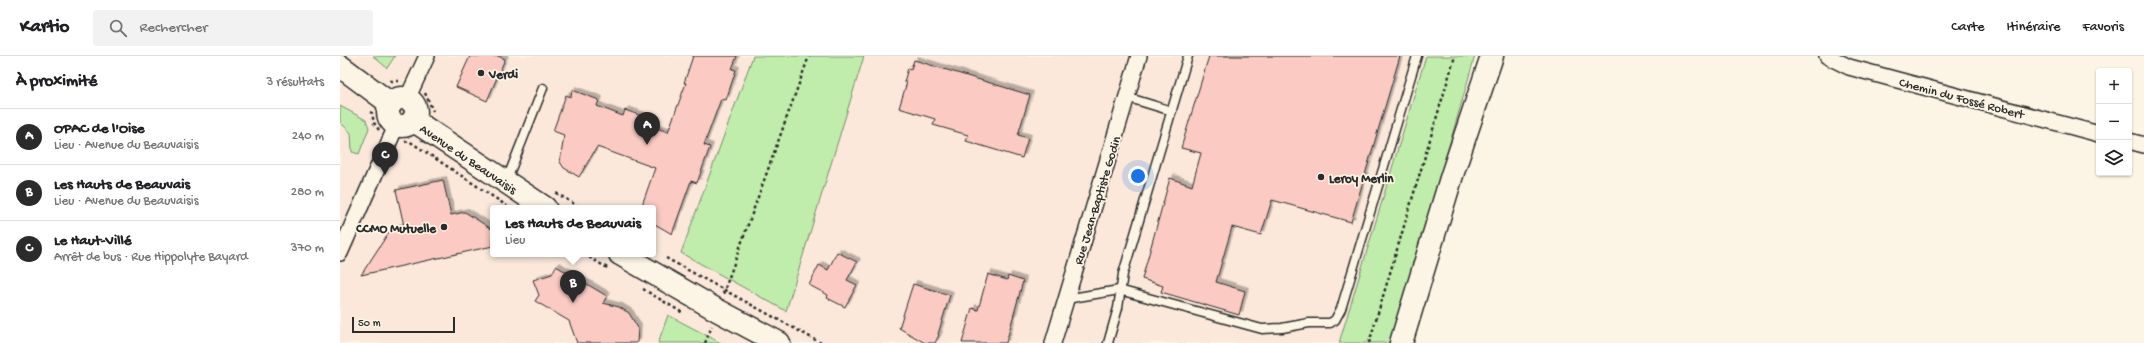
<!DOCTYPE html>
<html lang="fr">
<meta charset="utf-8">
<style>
body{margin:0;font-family:"Gochi Hand",sans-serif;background:#f2f2f2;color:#202124}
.controls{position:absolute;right:12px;top:12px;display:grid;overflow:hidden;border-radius:4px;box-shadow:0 1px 3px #0004}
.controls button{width:36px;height:36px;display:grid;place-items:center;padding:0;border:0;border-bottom:1px solid #e0e0e0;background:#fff;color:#202124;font:20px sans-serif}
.scale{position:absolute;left:12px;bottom:10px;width:103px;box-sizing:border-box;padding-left:4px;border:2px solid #2b2b2b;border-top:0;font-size:11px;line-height:14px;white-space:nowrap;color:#2b2b2b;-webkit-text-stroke:3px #fcf5e5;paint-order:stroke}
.you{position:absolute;left:798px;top:120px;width:14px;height:14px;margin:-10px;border:3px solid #fff;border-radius:50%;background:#1a73e8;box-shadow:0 0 0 6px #1a73e833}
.badge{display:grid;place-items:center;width:26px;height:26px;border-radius:50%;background:#2b2b2b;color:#fff;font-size:13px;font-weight:700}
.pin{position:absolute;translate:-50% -33px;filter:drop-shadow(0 1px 2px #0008)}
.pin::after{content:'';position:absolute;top:21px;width:14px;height:12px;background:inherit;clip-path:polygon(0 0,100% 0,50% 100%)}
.popup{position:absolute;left:150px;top:149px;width:166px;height:52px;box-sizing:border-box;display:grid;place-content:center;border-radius:4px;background:#fff;filter:drop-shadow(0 1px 3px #0005);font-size:13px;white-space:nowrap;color:#757577}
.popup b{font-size:15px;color:#202124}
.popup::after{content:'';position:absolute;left:50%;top:100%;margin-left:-8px;border:8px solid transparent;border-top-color:#fff}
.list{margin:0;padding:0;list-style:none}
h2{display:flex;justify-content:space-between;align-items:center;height:52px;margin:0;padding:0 16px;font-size:17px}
h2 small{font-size:13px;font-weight:400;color:#757577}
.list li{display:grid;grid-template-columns:26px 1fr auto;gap:12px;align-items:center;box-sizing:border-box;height:56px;padding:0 16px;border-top:1px solid #e0e0e0}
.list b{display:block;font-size:15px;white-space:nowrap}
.list p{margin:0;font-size:13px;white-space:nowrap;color:#757577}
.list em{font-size:13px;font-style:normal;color:#757577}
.icon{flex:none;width:22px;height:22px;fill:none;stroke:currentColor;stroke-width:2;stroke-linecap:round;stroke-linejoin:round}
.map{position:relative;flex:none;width:1804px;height:287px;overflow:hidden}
header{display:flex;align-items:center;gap:24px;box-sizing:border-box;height:56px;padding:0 20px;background:#fff;border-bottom:1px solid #e0e0e0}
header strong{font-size:19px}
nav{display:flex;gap:22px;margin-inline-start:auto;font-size:14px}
.search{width:280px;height:36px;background:#f2f2f2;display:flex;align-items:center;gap:10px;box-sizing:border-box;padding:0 14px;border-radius:4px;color:#757577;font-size:15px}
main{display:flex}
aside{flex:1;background:#fff}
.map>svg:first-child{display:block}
.built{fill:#fbe8db;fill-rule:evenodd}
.green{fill:#c0edab;stroke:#768c6b}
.building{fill:#facac3;stroke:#2b2b2b;filter:url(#shadow)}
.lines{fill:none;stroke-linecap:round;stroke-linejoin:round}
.lane-casing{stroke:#2b2b2b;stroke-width:11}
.street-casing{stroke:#2b2b2b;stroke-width:18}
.secondary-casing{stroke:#2b2b2b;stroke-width:25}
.path{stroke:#2b2b2b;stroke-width:2.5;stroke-dasharray:3 3;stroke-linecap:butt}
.lane{stroke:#fcf5e5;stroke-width:8}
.street{stroke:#fcf5e5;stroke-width:15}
.secondary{stroke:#fcf5e5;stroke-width:22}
.poi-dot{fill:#2b2b2b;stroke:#fcf5e5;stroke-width:1.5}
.labels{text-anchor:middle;stroke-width:3.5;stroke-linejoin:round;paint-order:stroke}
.poi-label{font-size:13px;font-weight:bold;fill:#2b2b2b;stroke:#fcf5e5;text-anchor:start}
.street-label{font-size:13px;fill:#2b2b2b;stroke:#fcf5e5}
</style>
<header>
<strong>Kartio</strong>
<div class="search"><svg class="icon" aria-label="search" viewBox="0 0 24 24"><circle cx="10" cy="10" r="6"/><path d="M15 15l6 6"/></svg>Rechercher</div>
<nav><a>Carte</a><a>Itinéraire</a><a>Favoris</a></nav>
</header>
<main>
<aside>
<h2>À proximité<small>3 résultats</small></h2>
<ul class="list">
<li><span class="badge">A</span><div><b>OPAC de l'Oise</b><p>Lieu · Avenue du Beauvaisis</p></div><em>240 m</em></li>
<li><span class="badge">B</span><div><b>Les Hauts de Beauvais</b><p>Lieu · Avenue du Beauvaisis</p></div><em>280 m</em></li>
<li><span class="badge">C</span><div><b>Le Haut-Villé</b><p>Arrêt de bus · Rue Hippolyte Bayard</p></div><em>370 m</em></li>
</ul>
</aside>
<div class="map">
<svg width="1804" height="287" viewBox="0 0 1804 287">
<defs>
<filter id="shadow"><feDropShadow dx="3.5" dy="-3.5" stdDeviation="0" flood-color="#0004"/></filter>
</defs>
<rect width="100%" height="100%" fill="#fcf5e5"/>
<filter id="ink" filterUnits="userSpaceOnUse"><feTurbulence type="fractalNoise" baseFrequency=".025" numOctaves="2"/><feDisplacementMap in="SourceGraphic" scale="8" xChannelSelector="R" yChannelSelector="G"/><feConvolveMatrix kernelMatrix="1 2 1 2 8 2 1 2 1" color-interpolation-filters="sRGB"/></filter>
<g filter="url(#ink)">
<path class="built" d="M0,0H1086L999,287H0ZM153,152H313V198H153Z"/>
<g class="green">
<polygon points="33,0 55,0 47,12"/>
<polygon points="413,0 524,0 446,255 341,197"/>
<polygon points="1086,0 1135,0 1052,287 999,287"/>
<polygon points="0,50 26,64 29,72 19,98 12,96 11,77 0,66"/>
<polygon points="328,259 381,287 318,287"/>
</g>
<g class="building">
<polygon points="130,0 158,0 165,3 147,45 116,31"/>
<polygon points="353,0 397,0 392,13 396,14 386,44 381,43 364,89 370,91 357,127 351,125 332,178 313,167 313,152 301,152 315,112 257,91 239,121 224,112 220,106 224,79 213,75 226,39 231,41 232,34 259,44 257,50 283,60 285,54 310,63 308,69 328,76 346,27 344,27"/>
<polygon points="869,0 1060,0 1011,166 932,144 921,179 892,171 876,226 905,235 899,259 821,236 823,230 802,223 830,122 852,130 861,97 841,92"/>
<polygon points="574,4 690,39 678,79 688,82 682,102 626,85 628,79 593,69 595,63 559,52 567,26 564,26 568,12 571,13"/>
<polygon points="103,124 111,159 125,156 153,174 153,190 21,219 51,173 64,170 56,134"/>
<polygon points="497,196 517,206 507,224 517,229 505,251 487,242 488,239 469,229 479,209 488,214"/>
<polygon points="216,210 267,240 263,247 279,251 289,257 298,272 297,287 237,287 229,265 195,245 199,239 193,224 212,218"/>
<polygon points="648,218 667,224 668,220 683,225 666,287 622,287 632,252 638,254"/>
<polygon points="573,228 610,239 598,278 599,279 595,287 585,287 559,272"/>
</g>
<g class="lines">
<g class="lane-casing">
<g id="lane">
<polyline points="786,41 832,55"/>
<polyline points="166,126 203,32"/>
<polyline points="726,243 779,234 922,273 942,272 969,267 990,267 995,264 1001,253 1077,0"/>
<polyline points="768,287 778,252 783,218 848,0"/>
</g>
</g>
<g class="street-casing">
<g id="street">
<polyline points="1487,0 1509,11 1759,78"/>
<polyline points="67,43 87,0"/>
<polyline points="1789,85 1804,89"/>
<polyline points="0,197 57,68"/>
<polyline points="713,287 799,0"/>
</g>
</g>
<g class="secondary-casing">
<g id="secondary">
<polyline points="0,10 51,48"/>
<circle cx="62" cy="56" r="14"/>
<polyline points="73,64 205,152"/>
<polyline points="280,198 377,254 439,287"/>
<polyline points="1061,287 1112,119 1152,0"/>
</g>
</g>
<g class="path">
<polyline points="50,25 61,25"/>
<polyline points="85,37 93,55"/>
<polyline points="30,56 32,57 34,67 39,74"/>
<polyline points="65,86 69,85 167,150"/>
<polyline points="216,137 241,152"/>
<polyline points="244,198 269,213"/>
<polyline points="326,202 481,287"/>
<polyline points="303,233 343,257"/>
<polyline points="383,238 469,0"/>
<polyline points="365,287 372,270"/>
<polyline points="1029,287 1115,0"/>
</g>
<use href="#lane" class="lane"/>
<use href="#street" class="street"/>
<use href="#secondary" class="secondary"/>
</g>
</g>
<g class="poi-dot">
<circle cx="141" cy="17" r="4"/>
<circle cx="981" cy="121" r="4"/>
<circle cx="104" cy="171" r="4"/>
</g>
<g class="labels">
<g class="poi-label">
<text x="149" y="22">Verdi</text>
<text x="989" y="126">Leroy Merlin</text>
<text x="96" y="176" text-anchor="end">CCMO Mutuelle</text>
</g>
<g class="street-label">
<text transform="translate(1622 41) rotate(15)" y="5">Chemin du Fossé Robert</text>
<text transform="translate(129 102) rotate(34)" y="5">Avenue du Beauvaisis</text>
<text transform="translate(756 144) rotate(-73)" y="5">Rue Jean-Baptiste Godin</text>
</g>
</g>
</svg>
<div class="controls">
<button>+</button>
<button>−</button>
<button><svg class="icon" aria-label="layers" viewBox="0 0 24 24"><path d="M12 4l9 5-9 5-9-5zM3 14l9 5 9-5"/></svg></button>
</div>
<div class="scale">50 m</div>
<div class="you"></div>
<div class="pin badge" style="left:307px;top:89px">A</div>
<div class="pin badge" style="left:233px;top:247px">B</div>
<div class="popup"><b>Les Hauts de Beauvais</b>Lieu</div>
<div class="pin badge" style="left:45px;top:119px">C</div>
</div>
</main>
